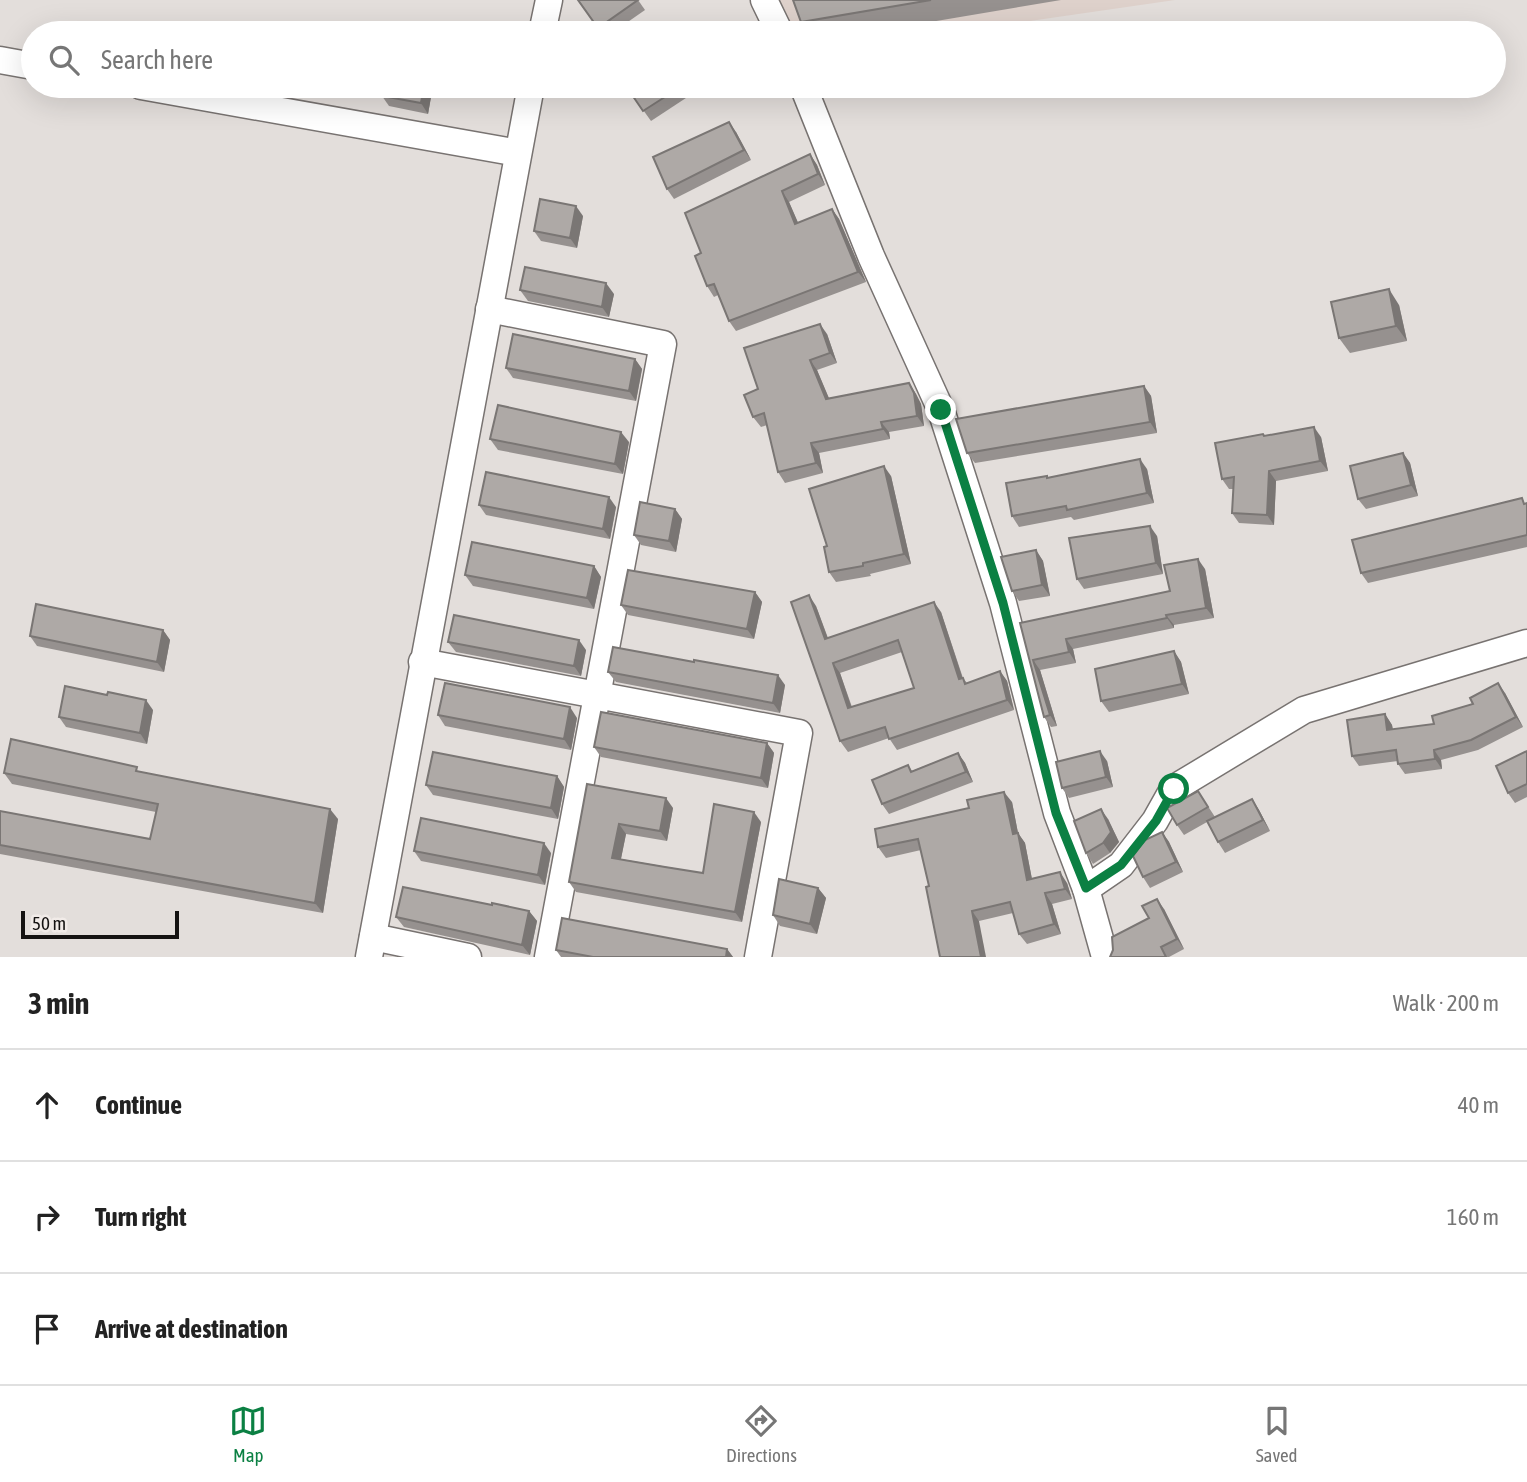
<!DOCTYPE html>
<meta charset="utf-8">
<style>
body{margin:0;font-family:"Asap Condensed",sans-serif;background:#f6f6f6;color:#222}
.scale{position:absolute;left:21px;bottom:18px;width:158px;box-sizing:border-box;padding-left:7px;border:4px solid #151312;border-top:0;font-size:19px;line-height:24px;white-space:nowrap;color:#151312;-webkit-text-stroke:5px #f1ebe8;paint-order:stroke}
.stop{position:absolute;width:21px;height:21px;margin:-16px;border:5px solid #0b8043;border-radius:50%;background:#fff}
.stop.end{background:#0b8043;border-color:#fff;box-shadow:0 2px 7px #0008}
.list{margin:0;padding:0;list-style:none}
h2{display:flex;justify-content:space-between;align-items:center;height:91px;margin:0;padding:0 28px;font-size:30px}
h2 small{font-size:23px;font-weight:400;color:#767676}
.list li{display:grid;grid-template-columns:46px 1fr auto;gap:21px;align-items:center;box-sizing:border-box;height:112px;padding:0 28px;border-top:2px solid #e0e0e0}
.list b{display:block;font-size:26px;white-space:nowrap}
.list em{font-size:23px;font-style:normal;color:#767676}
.icon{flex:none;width:38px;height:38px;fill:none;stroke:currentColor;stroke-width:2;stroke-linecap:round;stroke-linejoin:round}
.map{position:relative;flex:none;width:1527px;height:957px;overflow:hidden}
.search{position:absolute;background:#fff;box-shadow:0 7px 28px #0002;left:21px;right:21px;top:21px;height:77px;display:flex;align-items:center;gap:18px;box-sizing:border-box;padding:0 24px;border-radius:38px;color:#767676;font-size:26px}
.sheet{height:427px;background:#fff}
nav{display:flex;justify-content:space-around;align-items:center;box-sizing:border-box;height:98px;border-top:2px solid #e0e0e0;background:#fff;font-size:19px;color:#767676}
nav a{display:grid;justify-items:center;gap:4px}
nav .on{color:#0b8043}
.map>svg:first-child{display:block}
.built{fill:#ded1cb}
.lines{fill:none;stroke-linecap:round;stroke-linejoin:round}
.minor-casing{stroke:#787371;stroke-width:29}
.minor{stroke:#fff;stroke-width:26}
.wall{fill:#96918f;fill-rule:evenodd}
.shaded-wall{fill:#7a7674}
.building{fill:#aea9a6;stroke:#7a7674;stroke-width:2;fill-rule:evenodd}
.route{stroke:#0b8043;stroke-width:9}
</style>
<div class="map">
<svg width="1527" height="957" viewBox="0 0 1527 957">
<rect width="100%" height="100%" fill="#e3dedb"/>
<polygon class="built" points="771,0 1175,0 947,33 786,33"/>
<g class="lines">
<g class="minor-casing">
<g id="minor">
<polyline points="764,0 780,33"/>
<polyline points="542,33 549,0"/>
<polyline points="0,60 33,66"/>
<polyline points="141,86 518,153"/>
<polyline points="803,86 871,256 941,410 1003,603 1057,813 1086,889 1105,957"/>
<polyline points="489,309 663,344 548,957"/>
<polyline points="422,662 799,733 758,957"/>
<polyline points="1086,889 1121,865 1155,821 1173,789 1304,710 1527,643"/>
<polyline points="373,937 468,957"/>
<polyline points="369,957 531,86"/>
</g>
</g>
<use href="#minor" class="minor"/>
</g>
<g class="wall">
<polygon points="578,0 638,0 645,10 612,33 602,33"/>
<polygon points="793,0 1061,0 865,33 809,33 801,22"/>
<polygon points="298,86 344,86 342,98 300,90"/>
<polygon points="384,86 433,86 428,114 389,106 382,96"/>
<polygon points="626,86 682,86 689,96 651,121"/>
<polygon points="736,132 751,160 674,199 667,189"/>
<polygon points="810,154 817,165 825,185 789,202 798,223 832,209 839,219 866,282 736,331 729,321 718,295 714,297 707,286 701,253"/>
<polygon points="583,216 577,248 541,241 534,231"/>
<polygon points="520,290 614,294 609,317 528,301"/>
<polygon points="1399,305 1407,341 1350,353 1339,338"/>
<polygon points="827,334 837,363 817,370 829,399 909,383 916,394 921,404 924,426 889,432 890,439 819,453 823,473 785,483 778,472 767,425 761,427 753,417 758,389"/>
<polygon points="635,359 642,369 636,401 513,378 506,368"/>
<polygon points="1144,386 1151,396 1157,433 975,463 967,453"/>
<polygon points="1265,436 1321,437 1328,471 1276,481 1274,525 1239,523 1232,513 1234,489 1229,489 1222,479"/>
<polygon points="490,439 629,442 623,474 498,450"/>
<polygon points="1403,453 1410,463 1418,496 1366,509 1358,499"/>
<polygon points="1147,469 1154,503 1074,520 1071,517 1019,527 1012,516 1047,476 1048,478"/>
<polygon points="891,476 911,564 870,574 871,576 836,582 829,572 827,546"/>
<polygon points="1527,503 1527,547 1368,583 1361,573"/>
<polygon points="479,505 616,507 610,539 486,515"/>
<polygon points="675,509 682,519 676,552 641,545 634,535"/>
<polygon points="1157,536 1163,574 1084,589 1077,579"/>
<polygon points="1036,550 1043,561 1050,596 1019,601 1012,591"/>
<polygon points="594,566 601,577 594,609 473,586 465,575"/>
<polygon points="1205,569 1214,618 1174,625 1174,628 1073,649 1076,663 1040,670 1057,726 1051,727 1044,717 1020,623 1170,591"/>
<polygon points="755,592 762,602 754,639 628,615 621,605"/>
<path d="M816,606L828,638L941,612L963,678L967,683L1000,671L1007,681L1014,710L897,750L889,738L848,752L840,741ZM902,652L914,688L852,707L840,673Z"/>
<polygon points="163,630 170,640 164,672 37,646 30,636"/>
<polygon points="448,642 586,650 581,676 456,652"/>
<polygon points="1174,651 1181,662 1189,694 1109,712 1101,701"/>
<polygon points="694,662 785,685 780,713 616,682 608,672"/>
<polygon points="1505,693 1523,727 1478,750 1441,760 1442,769 1405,774 1398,764 1398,761 1359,766 1352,756 1385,714 1392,725 1393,729 1434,724 1473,704"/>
<polygon points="153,710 147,744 66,727 59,717"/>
<polygon points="438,715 577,718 571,750 445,726"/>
<polygon points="767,743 774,753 768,788 601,757 594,747"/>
<polygon points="1527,751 1527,797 1515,803 1508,793"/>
<polygon points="958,753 965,763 973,782 889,814 882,804 908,765 912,771"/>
<polygon points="1107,761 1113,787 1069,798 1062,788"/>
<polygon points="140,772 338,819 323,913 0,854 0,811 150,839 156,812 12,784 4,773"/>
<polygon points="557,776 564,787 558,819 433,795 426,785"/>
<polygon points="587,784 673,808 667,841 626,834 621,859 703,873 761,822 742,922 576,892 569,882"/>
<polygon points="1198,791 1215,817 1252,799 1259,810 1270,831 1225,853 1218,842 1207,822 1184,835 1177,825"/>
<polygon points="1012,802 1018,833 1025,843 1032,879 1067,883 1072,899 1052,904 1061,934 1027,944 1019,934 1013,913 979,921 929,886 921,850 886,858 878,847 969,808"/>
<polygon points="1108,819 1119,842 1110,853 1093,864 1086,853"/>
<polygon points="1162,832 1169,842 1183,872 1150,888 1143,877"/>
<polygon points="414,851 551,853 545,885 421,861"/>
<polygon points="818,888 826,898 817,934 780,926 773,915"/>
<polygon points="492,905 529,911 537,921 530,955 404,927 396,917"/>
<polygon points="1164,909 1184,949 1169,957 1110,957 1149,918"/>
<polygon points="727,949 733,957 561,957 556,950"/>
</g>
<g class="shaded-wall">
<polygon points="335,86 344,86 342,98 335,87"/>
<polygon points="424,86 433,86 428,114 421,103"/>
<polygon points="729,122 736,132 751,160 744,150"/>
<polygon points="810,154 817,165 825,185 818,174"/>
<polygon points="782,191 789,202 803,234 795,224"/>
<polygon points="576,206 583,216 577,248 570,238"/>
<polygon points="832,209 839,219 866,282 858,272"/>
<polygon points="606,283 614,294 609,317 602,307"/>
<polygon points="1389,289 1399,305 1407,341 1396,326"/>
<polygon points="820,324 827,334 837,363 830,353"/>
<polygon points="635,359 642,369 636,401 629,391"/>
<polygon points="810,360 817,370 834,410 826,399"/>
<polygon points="909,383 916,394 921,404 924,426 917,416"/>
<polygon points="1144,386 1151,396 1157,433 1150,422"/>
<polygon points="881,422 889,432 890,439 883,429"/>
<polygon points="1314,427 1321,437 1328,471 1320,461"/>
<polygon points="621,432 629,442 623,474 615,464"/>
<polygon points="811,443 819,453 823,473 816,463"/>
<polygon points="1403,453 1410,463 1418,496 1411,485"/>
<polygon points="1140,459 1147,469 1154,503 1147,493"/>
<polygon points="884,466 891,476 911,564 904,554"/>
<polygon points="1269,471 1276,481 1274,525 1267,515"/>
<polygon points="609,497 616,507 610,539 603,529"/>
<polygon points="675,509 682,519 676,552 669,541"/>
<polygon points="1150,526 1157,536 1163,574 1156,563"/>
<polygon points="1036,550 1043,561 1050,596 1042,585"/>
<polygon points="1198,559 1205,569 1214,618 1206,608"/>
<polygon points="594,566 601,577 594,609 587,598"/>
<polygon points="755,592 762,602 754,639 747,629"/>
<polygon points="809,595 816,606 832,650 825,639"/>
<polygon points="934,602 941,612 966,689 959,679"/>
<polygon points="1166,615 1174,625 1174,628 1167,618"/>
<polygon points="163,630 170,640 164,672 157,662"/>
<polygon points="1066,639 1073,649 1076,663 1069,652"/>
<polygon points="579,640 586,650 581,676 574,666"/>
<polygon points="1174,651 1181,662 1189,694 1182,684"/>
<polygon points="1033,660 1040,670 1057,726 1050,715"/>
<polygon points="833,663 840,673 855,718 848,708"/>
<polygon points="1000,671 1007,681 1014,710 1007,700"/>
<polygon points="778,675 785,685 780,713 773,703"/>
<polygon points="1498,683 1505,693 1523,727 1516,717"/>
<polygon points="146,700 153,710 147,744 140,733"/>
<polygon points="570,707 577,718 571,750 564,739"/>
<polygon points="1385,714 1392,725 1394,740 1387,730"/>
<polygon points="767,743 774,753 768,788 761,778"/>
<polygon points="1434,750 1441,760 1442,769 1435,759"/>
<polygon points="1100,751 1107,761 1113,787 1106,777"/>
<polygon points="958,753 965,763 973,782 966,772"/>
<polygon points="557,776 564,787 558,819 551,808"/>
<polygon points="1004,792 1012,802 1018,833 1025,843 1034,890 1027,880 1013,834"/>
<polygon points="666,798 673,808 667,841 660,831"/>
<polygon points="1252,799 1259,810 1270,831 1263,820"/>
<polygon points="330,809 338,819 323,913 315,903"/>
<polygon points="1101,809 1108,819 1119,842 1110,853 1103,843"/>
<polygon points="754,812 761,822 742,922 735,912"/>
<polygon points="619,824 626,834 619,868 612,858"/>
<polygon points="1162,832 1169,842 1183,872 1176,862"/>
<polygon points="544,843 551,853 545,885 538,875"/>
<polygon points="1060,872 1067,883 1072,899 1065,889"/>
<polygon points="818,888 826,898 817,934 810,924"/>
<polygon points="1045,893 1052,904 1061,934 1054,924"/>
<polygon points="1157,899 1164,909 1184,949 1177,939"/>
<polygon points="529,911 537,921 530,955 522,945"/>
<polygon points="972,911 979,921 986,957 981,957"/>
<polygon points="727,949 733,957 726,957"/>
</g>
<g class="building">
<polygon points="578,0 638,0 598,28"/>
<polygon points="793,0 931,0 801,22"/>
<polygon points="384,86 424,86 421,103 382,96"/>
<polygon points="626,86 682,86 643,111"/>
<polygon points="729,122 744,150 667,189 653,157"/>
<polygon points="810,154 818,174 782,191 795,224 832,209 858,272 729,321 714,284 707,286 695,256 701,253 685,213"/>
<polygon points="540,199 576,206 570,238 534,231"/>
<polygon points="525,267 606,283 602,307 520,290"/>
<polygon points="1389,289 1396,326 1339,338 1331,302"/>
<polygon points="820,324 830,353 810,360 826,399 909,383 914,393 917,416 881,422 883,429 811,443 816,463 778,472 764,413 753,417 744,395 758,389 744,348"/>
<polygon points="513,334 635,359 629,391 506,368"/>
<polygon points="1144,386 1150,422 967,453 956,419"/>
<polygon points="498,405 621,432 615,464 490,439"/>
<polygon points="1314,427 1320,461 1269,471 1267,515 1232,513 1234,477 1222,479 1215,443 1263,434 1264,436"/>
<polygon points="1403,453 1411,485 1358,499 1350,466"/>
<polygon points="1140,459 1147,493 1067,510 1066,506 1012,516 1006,483 1047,476 1047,478"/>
<polygon points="884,466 904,554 863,563 863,566 829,572 824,547 827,546 809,489"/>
<polygon points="486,472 609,497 603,529 479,505"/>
<polygon points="1522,498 1524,504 1527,503 1527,535 1361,573 1352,540"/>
<polygon points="640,502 675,509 669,541 634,535"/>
<polygon points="1150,526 1156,563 1077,579 1069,538"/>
<polygon points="472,542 594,566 587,598 465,575"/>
<polygon points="1036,550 1042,585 1012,591 1001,557"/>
<polygon points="1198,559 1206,608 1166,615 1167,618 1066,639 1069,652 1033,660 1050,715 1044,717 1020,623 1170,591 1164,565"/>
<polygon points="628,570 755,592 747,629 621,605"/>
<path d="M809,595L825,639L934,602L959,679L963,678L965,684L1000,671L1007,700L889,739L885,727L840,741L791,602ZM898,640L914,688L848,708L833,663Z"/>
<polygon points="36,604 163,630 157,662 30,636"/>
<polygon points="454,615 579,640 574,666 448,642"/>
<polygon points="613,647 694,662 694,660 778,675 773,703 608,672"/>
<polygon points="1174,651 1182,684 1101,701 1095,669"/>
<polygon points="445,683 570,707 564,739 438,715"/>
<polygon points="1498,683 1516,717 1471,740 1434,750 1435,759 1398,764 1396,750 1352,756 1347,720 1385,714 1387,730 1434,724 1432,716 1473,704 1470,698"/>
<polygon points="65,686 107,695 108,692 146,700 140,733 59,717"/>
<polygon points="601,712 767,743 761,778 594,747"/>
<polygon points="11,739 137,767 136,771 330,809 315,903 0,845 0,811 150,839 158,804 4,773"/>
<polygon points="1100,751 1106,777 1062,788 1056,762"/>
<polygon points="1527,751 1527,784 1508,793 1496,766"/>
<polygon points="433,752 557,776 551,808 426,785"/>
<polygon points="958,753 966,772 882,804 872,780 908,765 911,772"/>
<polygon points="587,784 666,798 660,831 619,824 612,858 665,867 703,873 714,804 754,812 735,912 569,882"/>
<polygon points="1198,791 1208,807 1177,825 1167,808"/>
<polygon points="1004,792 1013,834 1018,833 1027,880 1060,872 1065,889 1045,893 1054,924 1019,934 1010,902 972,911 981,957 940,957 926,887 929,886 918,839 878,847 875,829 969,808 967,800"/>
<polygon points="1252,799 1263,820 1218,842 1207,821"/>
<polygon points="1101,809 1111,832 1103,843 1086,853 1074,821"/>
<polygon points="421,818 544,843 538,875 414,851"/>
<polygon points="1162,832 1176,862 1143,877 1133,856 1145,840"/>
<polygon points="779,879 818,888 810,924 773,915"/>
<polygon points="403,887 492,905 492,903 529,911 522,945 396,917"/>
<polygon points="1157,899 1177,939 1161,947 1166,957 1110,957 1113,950 1112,937 1149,918 1142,906"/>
<polygon points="562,918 727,949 726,957 593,957 556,950"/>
</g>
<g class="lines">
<polyline class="route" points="941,410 1003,603 1056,813 1086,888 1121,865 1156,821 1174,789"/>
</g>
</svg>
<div class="scale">50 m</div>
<div class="stop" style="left:1174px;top:789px"></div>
<div class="stop end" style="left:941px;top:410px"></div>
<div class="search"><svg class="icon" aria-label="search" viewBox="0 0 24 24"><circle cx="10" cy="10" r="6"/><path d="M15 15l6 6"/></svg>Search here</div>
</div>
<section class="sheet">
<h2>3 min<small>Walk · 200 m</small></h2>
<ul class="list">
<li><svg class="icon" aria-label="ahead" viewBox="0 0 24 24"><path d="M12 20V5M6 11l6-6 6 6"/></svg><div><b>Continue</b></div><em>40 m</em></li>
<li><svg class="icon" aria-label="right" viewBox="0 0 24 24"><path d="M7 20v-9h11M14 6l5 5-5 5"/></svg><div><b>Turn right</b></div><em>160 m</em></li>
<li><svg class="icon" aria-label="arrive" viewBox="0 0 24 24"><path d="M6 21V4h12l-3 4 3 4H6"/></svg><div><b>Arrive at destination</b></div></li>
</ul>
</section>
<nav>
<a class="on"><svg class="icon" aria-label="map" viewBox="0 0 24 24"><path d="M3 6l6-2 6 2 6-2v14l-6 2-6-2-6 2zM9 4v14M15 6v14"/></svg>Map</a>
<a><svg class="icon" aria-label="directions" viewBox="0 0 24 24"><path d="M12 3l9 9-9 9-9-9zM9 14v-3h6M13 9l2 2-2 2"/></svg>Directions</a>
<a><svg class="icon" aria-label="saved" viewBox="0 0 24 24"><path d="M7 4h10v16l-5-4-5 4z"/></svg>Saved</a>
</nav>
